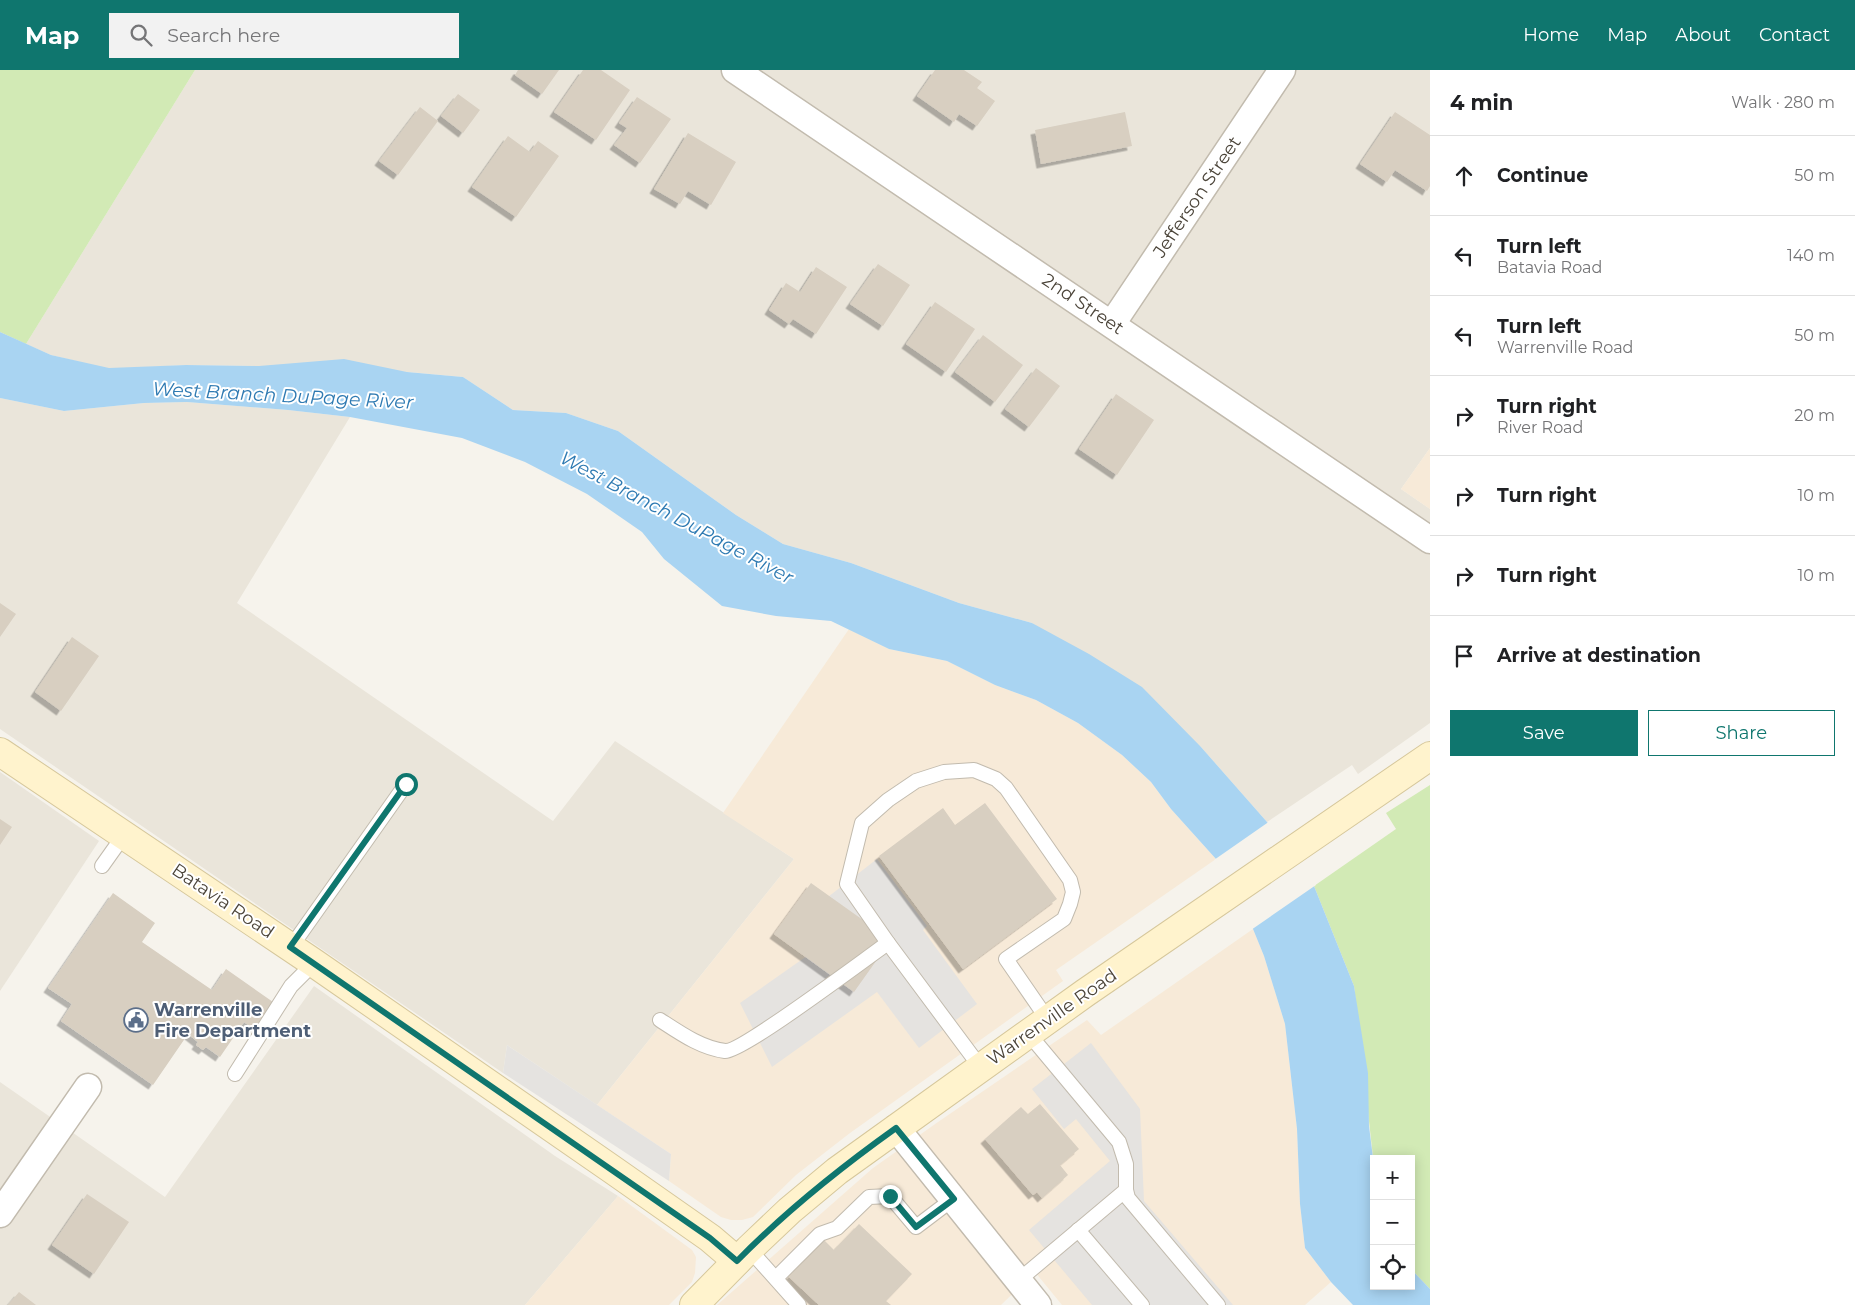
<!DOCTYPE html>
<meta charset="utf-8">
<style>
body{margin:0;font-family:Montserrat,sans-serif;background:#f2f2f2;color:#202124}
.controls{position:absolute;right:15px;bottom:15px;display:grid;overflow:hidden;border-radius:0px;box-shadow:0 2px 12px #0003}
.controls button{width:45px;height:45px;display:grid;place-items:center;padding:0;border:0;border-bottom:1px solid #e0e0e0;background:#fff;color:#202124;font:25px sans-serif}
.stop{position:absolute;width:15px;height:15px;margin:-11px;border:4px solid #0f766e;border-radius:50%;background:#fff}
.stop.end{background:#0f766e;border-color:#fff;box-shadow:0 1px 5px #0008}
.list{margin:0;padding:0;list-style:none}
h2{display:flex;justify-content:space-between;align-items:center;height:65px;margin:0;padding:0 20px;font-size:21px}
h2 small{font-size:16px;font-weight:400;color:#757577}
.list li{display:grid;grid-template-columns:32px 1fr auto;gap:15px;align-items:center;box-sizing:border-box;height:80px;padding:0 20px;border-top:1px solid #e0e0e0}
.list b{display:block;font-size:19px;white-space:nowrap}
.list p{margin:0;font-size:16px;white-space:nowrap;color:#757577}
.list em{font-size:16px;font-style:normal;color:#757577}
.actions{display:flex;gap:10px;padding:15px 20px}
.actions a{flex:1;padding:11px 0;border:1px solid #0f766e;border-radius:0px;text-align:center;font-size:18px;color:#0f766e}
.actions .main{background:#0f766e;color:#fff}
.icon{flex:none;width:28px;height:28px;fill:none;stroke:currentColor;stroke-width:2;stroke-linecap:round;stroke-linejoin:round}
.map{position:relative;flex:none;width:1430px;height:1235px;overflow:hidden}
header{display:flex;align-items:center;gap:30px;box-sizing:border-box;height:70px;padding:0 25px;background:#0f766e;color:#fff}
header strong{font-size:24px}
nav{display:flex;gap:28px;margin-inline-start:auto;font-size:18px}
.search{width:350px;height:45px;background:#f2f2f2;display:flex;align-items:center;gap:12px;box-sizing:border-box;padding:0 18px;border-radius:0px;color:#757577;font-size:19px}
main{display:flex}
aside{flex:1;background:#fff}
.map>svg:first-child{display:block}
.residential{fill:#eae5da}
.commercial{fill:#f7ead8}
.green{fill:#d2eab5}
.parking{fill:#e5e3e0}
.water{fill:#a9d4f2}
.pier{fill:#f6f3ec}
.building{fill:#d8cfc1;filter:url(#shadow)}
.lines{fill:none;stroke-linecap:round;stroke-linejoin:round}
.service-casing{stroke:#c2bbae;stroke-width:16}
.minor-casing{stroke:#c2bbae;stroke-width:29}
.secondary-casing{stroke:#d6c79b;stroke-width:30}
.service{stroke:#fff;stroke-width:14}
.minor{stroke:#fff;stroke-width:26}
.secondary{stroke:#fff3cd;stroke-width:28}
.route{stroke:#0f766e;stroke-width:6}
.labels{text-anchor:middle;stroke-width:4;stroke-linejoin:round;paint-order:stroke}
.street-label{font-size:18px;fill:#4b4439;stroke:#fff}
.service-label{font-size:18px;font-weight:bold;fill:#4e5e75;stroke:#fff;text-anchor:start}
.water-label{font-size:19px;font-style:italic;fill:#2e7ab2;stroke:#fff}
</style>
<header>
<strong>Map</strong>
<div class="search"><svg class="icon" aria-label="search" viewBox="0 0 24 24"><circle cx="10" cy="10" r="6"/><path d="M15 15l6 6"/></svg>Search here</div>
<nav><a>Home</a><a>Map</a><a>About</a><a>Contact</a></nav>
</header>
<main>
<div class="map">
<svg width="1430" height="1235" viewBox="0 0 1430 1235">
<defs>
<filter id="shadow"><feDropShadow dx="-4.5" dy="4.5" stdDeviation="0" flood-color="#0004"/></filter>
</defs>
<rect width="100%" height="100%" fill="#f6f3ec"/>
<g class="residential">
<polygon points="195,0 1430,0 1430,378 1401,419 1430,439 1430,653 1358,704 1352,695 1267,752 1201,677 1032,553 959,533 851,493 783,474 736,445 618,361 566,343 513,340 463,307 408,302 259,296 186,295 109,299 51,285 26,274"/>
<polygon points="0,328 64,341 144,333 187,332 288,340 350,347 237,533 553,751 615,671 794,789 597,1035 507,975 503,1003 0,659"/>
<polygon points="0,702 99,771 0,921"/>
<polygon points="314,916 555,1086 618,1126 525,1235 0,1235 0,1012 165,1127"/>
</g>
<g class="commercial">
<polygon points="1430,378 1430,439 1401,419"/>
<polygon points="849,559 889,579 947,591 995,615 1036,630 1078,653 1122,685 1151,712 1171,739 1216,789 1056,900 1063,911 850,1063 796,1105 753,1147 742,1150 731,1150 721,1147 669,1111 671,1084 597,1035 794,789 723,743"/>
<polygon points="1253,859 1264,886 1285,954 1297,1059 1300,1134 1305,1178 1331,1212 1305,1235 1062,1235 1035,1202 1001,1235 717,1235 873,1098 938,1052 1087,950 1101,965"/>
<polygon points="618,1126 692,1180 696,1187 695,1203 692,1212 669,1235 525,1235"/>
</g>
<g class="green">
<polygon points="0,0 195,0 26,274 0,262"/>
<polygon points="1430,715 1430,1219 1411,1199 1411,1089 1374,1089 1374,1096 1354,916 1314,816 1396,759 1386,743"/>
</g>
<g class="parking">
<polygon points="877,789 927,856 923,860 977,934 919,978 877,922 772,997 740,933 834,867 815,837"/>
<polygon points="1091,973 1140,1039 1144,1131 1233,1235 1092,1235 1029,1160 1110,1091 1076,1049 1064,1059 1032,1019"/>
<polygon points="507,975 671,1084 669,1111 503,1003"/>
</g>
<polygon class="water" points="0,262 51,285 109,298 186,295 259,296 344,289 407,302 463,307 513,340 566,343 618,361 736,445 783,474 851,493 959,533 1032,553 1089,584 1142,617 1201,677 1267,752 1314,816 1354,916 1368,1003 1369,1056 1374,1096 1374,1216 1411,1216 1411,1199 1430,1219 1430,1235 1353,1235 1331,1212 1305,1178 1300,1134 1297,1059 1285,954 1264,886 1242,832 1216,789 1171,739 1151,712 1122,685 1078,653 1036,630 995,615 947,591 889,579 831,551 776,546 722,536 664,489 642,462 587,424 525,392 462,368 350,347 288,340 187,332 144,333 64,341 0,328"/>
<polygon class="pier" points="1270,751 1316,815 1251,860 1240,833 1214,790"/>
<g class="building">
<polygon points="518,0 559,0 542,24 515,5"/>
<polygon points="583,0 601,0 630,20 596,70 554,42"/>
<polygon points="935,0 964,0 982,12 977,18 995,31 977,56 959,44 954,52 917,26"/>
<polygon points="458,24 480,40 463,63 441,46"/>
<polygon points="637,27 671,49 640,93 614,75 627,58 619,53"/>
<polygon points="420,37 438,51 398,105 379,91"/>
<polygon points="1125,42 1132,76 1041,94 1035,60"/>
<polygon points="1395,42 1430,65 1430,116 1427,121 1395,100 1387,112 1360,94"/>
<polygon points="688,63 736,92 711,135 688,121 680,134 654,119"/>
<polygon points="508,66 530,82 538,71 559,86 516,147 472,117"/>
<polygon points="878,194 910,215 883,256 850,234"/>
<polygon points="816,197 847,217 816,264 793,249 789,254 769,240 786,213 800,222"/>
<polygon points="935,232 975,259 946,302 906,274"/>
<polygon points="983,265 1023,295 995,332 955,302"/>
<polygon points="1036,298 1060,316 1029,357 1005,339"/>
<polygon points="1116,324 1154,350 1117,405 1079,379"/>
<polygon points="0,533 16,544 0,567"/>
<polygon points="72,567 99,586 61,641 35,622"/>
<polygon points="985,733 1057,829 963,899 879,786 943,738 955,755"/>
<polygon points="0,749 12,757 0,775"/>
<polygon points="811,813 891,870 854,922 774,864"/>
<polygon points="113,823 155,853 142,872 212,920 226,899 273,932 254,959 244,952 220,987 206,977 203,980 196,975 198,972 188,964 153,1015 61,951 72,934 48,918"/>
<polygon points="1040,1034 1079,1079 1060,1095 1068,1105 1042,1128 1037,1122 1033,1125 985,1069 1021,1037 1028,1044"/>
<polygon points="87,1124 129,1152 94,1204 52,1175"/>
<polygon points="859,1154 912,1204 886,1231 891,1235 819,1235 789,1207 824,1170 834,1180"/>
<polygon points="19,1222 36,1235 8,1235"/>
</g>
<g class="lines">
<g class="service-casing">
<g id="service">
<polyline points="102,796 124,765"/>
<polyline points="291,877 406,714"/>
<path d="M660,950C680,963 701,978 725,981C742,982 865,889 888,873"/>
<polyline points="1028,963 1119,1072 1126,1094 1126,1120 1128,1128 1218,1235"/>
<polyline points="981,998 888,873 847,814 862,753 888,730 916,711 944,702 974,700 996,709 1006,718 1070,810 1073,822 1070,834 1064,849 1006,889 1048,950"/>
<polyline points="235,1004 291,916 314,893"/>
<polyline points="1078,1160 1142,1235"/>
<polyline points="749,1179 799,1235"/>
<polyline points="776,1208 820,1164 837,1158 869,1127 890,1126 916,1157 953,1129"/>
<polyline points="1019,1210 1126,1120"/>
</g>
</g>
<g class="minor-casing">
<g id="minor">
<polyline points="735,0 1430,470"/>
<polyline points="1112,254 1282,0"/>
<polyline points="896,1058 1038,1235"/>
<polyline points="0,1144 88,1017"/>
</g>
</g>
<g class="secondary-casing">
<g id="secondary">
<polyline points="0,682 314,893 613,1100 710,1168 737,1191"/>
<polyline points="694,1235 749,1179 789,1141 837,1101 1085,923 1430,686"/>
</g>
</g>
<use href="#service" class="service"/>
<use href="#minor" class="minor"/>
<use href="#secondary" class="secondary"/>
</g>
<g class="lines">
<path class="route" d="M406,714L290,877L710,1168L737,1191C786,1141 840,1098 896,1058L954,1129L916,1157L890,1126"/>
</g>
<defs>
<g id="civic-ring" transform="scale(1.25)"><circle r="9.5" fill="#fff" stroke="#5c6f8a" stroke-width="1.5"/><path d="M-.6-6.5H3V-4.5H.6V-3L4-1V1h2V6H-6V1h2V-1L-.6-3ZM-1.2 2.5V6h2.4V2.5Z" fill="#5c6f8a"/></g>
</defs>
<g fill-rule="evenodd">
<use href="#civic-ring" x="136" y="950"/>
</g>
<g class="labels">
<g class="street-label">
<text transform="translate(1197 127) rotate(-56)" y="6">Jefferson Street</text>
<text transform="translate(1083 234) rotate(34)" y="6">2nd Street</text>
<text transform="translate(223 831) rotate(34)" y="6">Batavia Road</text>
<text transform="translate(1052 947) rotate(-35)" y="6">Warrenville Road</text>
</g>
<g class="service-label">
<text x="154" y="946">Warrenville<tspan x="154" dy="21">Fire Department</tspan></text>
</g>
<g class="water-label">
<text transform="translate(283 325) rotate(3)" y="7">West Branch DuPage River</text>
<text transform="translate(677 447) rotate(28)" y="7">West Branch DuPage River</text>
</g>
</g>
</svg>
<div class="controls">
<button>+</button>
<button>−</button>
<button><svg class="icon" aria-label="locate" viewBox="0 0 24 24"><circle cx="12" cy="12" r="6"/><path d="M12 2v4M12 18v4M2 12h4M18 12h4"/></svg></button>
</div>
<div class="stop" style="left:406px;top:714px"></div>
<div class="stop end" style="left:890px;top:1126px"></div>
</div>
<aside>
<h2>4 min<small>Walk · 280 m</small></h2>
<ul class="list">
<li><svg class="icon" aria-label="ahead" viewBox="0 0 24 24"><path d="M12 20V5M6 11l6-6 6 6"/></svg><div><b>Continue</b></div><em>50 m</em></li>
<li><svg class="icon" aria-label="left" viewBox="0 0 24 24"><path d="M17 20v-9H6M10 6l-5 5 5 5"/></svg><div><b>Turn left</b><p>Batavia Road</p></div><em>140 m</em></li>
<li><svg class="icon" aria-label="left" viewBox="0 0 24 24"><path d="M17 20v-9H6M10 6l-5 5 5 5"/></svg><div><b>Turn left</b><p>Warrenville Road</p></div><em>50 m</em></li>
<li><svg class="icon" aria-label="right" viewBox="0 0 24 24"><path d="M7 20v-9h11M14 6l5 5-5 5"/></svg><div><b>Turn right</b><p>River Road</p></div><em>20 m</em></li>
<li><svg class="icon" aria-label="right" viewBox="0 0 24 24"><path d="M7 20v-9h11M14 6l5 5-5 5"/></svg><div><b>Turn right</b></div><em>10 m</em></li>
<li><svg class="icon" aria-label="right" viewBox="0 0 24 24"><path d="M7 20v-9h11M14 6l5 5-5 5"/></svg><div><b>Turn right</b></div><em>10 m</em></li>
<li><svg class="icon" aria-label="arrive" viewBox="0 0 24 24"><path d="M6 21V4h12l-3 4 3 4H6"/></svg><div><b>Arrive at destination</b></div></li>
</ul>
<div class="actions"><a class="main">Save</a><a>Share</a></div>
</aside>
</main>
